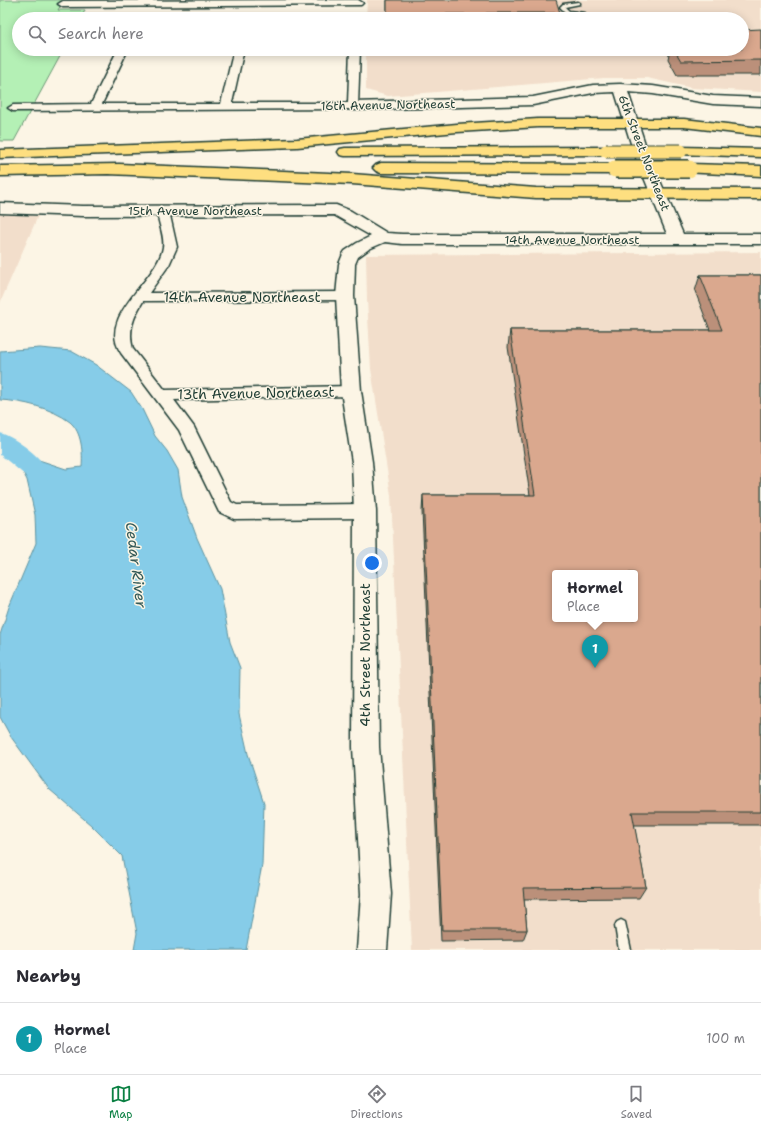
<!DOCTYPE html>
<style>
body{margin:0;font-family:"Shantell Sans",sans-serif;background:#f2f2f3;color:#2b2b33}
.you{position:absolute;left:372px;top:563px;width:14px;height:14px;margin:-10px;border:3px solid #fff;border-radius:50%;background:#1a73e8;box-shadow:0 0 0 6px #1a73e833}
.badge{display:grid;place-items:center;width:26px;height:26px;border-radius:50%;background:#0b8043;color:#fff;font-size:13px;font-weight:700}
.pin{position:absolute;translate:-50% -33px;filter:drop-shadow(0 1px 2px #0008)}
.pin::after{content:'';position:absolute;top:21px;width:14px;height:12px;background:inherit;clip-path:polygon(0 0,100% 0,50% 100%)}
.popup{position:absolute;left:552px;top:570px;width:86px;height:52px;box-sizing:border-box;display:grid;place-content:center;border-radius:4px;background:#fff;filter:drop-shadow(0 1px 3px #0005);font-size:13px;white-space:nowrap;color:#7c7c81}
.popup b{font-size:15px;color:#2b2b33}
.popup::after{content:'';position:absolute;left:50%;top:100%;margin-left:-8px;border:8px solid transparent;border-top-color:#fff}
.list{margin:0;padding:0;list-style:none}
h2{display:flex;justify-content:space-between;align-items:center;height:52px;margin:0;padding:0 16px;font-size:17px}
h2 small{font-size:13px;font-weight:400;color:#7c7c81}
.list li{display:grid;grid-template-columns:26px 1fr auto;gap:12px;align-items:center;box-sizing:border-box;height:72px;padding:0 16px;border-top:1px solid #e1e1e2}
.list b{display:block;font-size:15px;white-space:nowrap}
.list p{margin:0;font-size:13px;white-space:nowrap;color:#7c7c81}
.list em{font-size:13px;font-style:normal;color:#7c7c81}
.icon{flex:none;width:22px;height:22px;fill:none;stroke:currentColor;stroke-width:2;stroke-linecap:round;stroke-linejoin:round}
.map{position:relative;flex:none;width:761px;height:950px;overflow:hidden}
.search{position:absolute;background:#fff;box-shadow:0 2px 10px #0003;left:12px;right:12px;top:12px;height:44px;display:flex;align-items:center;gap:10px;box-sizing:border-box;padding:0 14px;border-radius:22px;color:#7c7c81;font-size:15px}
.sheet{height:124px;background:#fff}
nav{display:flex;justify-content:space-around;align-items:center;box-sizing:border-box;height:56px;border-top:1px solid #e1e1e2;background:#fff;font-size:11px;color:#7c7c81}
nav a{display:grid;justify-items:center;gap:2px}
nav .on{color:#0b8043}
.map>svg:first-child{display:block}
.built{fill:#f2decb;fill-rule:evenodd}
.green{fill:#b4f0b5;stroke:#6a9674}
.water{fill:#86cce8;stroke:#5d93a0}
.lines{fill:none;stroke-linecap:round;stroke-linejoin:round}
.river{fill:#86cce8;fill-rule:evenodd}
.service-casing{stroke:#1f3d34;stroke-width:3}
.minor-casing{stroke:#1f3d34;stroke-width:3}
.tertiary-casing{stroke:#1f3d34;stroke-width:3}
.motorway-casing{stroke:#1f3d34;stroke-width:3}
.service{fill:#fcf5e5;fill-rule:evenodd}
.minor{fill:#fcf5e5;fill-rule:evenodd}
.tertiary{fill:#fcf5e5;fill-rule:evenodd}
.motorway{fill:#fedf80;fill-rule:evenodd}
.motorway-bridge-far1-casing{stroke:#1f3d34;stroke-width:15;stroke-linecap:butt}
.motorway-bridge-casing{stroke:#1f3d34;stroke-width:20;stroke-linecap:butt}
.motorway-bridge-far1{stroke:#fedf80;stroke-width:13}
.motorway-bridge{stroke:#fedf80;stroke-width:17}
.wall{fill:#bb907a;stroke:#1f3d34}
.building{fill:#daa88e;stroke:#1f3d34;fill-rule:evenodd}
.labels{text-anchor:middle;stroke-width:3;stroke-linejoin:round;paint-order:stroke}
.far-street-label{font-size:12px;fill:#1f3d34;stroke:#fcf5e5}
.street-label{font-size:14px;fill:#1f3d34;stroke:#fcf5e5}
.water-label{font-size:15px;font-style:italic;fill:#345a58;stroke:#fcf5e5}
</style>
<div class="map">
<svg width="761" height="950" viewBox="0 0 761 950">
<rect width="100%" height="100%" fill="#fcf5e5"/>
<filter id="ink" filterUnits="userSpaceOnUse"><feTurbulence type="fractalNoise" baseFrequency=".025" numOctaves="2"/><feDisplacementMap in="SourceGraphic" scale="8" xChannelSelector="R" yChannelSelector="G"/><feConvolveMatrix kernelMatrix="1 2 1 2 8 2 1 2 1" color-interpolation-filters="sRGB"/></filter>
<g filter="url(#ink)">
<g class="built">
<polygon points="367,0 761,0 761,92 692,88 647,78 604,78 388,96 366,90 366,49 742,49 742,19 366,19"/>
<polygon points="0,214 38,216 0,303"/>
<path d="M761,252V950H412L391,495L371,369L367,300L366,255ZM555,573H635V619H555Z"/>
</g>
<polygon class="green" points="0,0 64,0 58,10 85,10 81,19 19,19 19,49 64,49 14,141 0,141"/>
<path class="water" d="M40,348L71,351L96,365L131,392L142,409L155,436L167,451L178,470L182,497L197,538L220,589L230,642L240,668L239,714L248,754L264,803L262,865L246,950H134L137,933L122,856L91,825L49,789L11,737L0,717V635L9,607L36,543L35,515L27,480L12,451L66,469L82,467C83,453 82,432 70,422C52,408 22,401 0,400V351Z"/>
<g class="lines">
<path class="river" d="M0,433C17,438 42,458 50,473L47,480C44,480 40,482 37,482C30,481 8,460 0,455Z"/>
<g class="service-casing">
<g id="service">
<polygon points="578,2 580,3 580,4 565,7 569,11 585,13 585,15 566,13 560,7 563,4"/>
<polygon points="621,920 625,922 631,950 619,950 615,926 617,922"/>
</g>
</g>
<g class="minor-casing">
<g id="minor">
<polygon points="358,0 363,3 361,5 63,7 58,4 63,1"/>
<polygon points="118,49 128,49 102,104 221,104 234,49 244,49 232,103 348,103 350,49 360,49 358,106 353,109 13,111 8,108 13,105 91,104"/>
<path d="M163,207L167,208L169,211L177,247L169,265L149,293L345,292L350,293L352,296L350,299L345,300L143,301L142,303C133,318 128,331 133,349L165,390L351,386L357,387L359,391L357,395L351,396L174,400L194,427L231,502L237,505L365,504L371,506L374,511L371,516L365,518L234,519L219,512L179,430L121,353C96,315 158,281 163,247C165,236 158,223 157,211L159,208Z"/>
</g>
</g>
<g class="tertiary-casing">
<polygon id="tertiary" points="620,84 653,86 713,96 761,98 761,106 713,104 653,94 628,92 648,153 683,234 761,234 761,244 402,244 385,242 369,249 358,257 355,264 354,296 361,391 372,462 376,511 379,747 391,894 387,950 357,950 361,894 353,747 354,511 352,462 341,391 336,296 339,264 343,254 345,251 357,243 371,236 334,215 83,216 0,213 0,203 83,206 336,205 351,211 387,233 402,234 667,234 634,153 615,92 593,93 533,105 353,110 348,109 346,106 348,103 353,102 533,97 593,85"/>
</g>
<g class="motorway-casing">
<g id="motorway">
<polygon points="538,119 684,119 761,128 761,136 684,127 538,127 457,132 297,147 0,158 0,150 297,139 457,124"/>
<polygon points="606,147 611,148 613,151 611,154 606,155 345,156 340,155 338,152 340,149 345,148"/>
<polygon points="681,147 761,149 761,157 676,154 674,151 676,148"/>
<polygon points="381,163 615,164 620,166 623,169 620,172 615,174 381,173 376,171 373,168 376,165"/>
<polygon points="119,164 352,174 536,188 761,189 761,199 536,198 352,184 108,174 0,176 0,166"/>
<polygon points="689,164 761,166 761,176 684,172 681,169 684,166"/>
</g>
</g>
<use href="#service" class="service"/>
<use href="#minor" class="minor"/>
<use href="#tertiary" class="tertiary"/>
<use href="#motorway" class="motorway"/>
<g class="motorway-bridge-far1-casing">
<polyline id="motorway-bridge-far1" points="606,151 681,151"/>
</g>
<g class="motorway-bridge-casing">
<polyline id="motorway-bridge" points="615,169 689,169"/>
</g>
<use href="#motorway-bridge-far1" class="motorway-bridge-far1"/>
<use href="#motorway-bridge" class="motorway-bridge"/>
</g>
<g class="wall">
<polygon points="387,0 560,13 559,19 387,19"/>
<polygon points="761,29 761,75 677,75 668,59 670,49 742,49"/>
<polygon points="700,275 761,275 761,825 634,825 646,887 639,898 524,899 527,930 523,940 441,941 422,511 423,495 530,495 508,347 510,330 710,330 695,291"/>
</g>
<g class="building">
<polygon points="387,0 556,0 560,13 486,13 487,18 465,18 465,14 387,14"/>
<polygon points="761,29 761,60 681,61 674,49 742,49 742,30"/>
<path d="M700,275H761V812H632L646,887L523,888L527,930H442L423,495H535L510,330H722ZM555,573H635V619H555Z"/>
</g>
</g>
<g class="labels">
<g class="far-street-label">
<text transform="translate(388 105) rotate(-1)" y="4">16th Avenue Northeast</text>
<text transform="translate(644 153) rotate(69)" y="4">6th Street Northeast</text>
<text x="195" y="215">15th Avenue Northeast</text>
<text x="572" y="244">14th Avenue Northeast</text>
</g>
<g class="street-label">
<text x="242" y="302">14th Avenue Northeast</text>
<text transform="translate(256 393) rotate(-1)" y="5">13th Avenue Northeast</text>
<text transform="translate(365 655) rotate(-90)" y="5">4th Street Northeast</text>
</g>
<g class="water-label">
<text transform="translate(136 565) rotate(83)" y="5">Cedar River</text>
</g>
</g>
</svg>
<div class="you"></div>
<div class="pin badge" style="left:595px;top:668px;background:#0f9aa8">1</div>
<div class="popup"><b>Hormel</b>Place</div>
<div class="search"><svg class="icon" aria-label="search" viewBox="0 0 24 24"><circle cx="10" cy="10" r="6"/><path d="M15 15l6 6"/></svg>Search here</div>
</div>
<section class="sheet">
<h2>Nearby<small></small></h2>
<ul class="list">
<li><span class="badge" style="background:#0f9aa8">1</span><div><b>Hormel</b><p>Place</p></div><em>100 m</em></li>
</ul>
</section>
<nav>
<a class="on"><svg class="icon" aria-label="map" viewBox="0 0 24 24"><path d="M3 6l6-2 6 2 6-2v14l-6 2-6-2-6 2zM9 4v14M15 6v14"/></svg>Map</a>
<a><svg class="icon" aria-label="directions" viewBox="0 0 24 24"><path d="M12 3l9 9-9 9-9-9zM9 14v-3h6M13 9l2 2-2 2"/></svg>Directions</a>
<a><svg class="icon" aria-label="saved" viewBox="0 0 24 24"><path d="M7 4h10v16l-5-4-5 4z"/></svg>Saved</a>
</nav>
